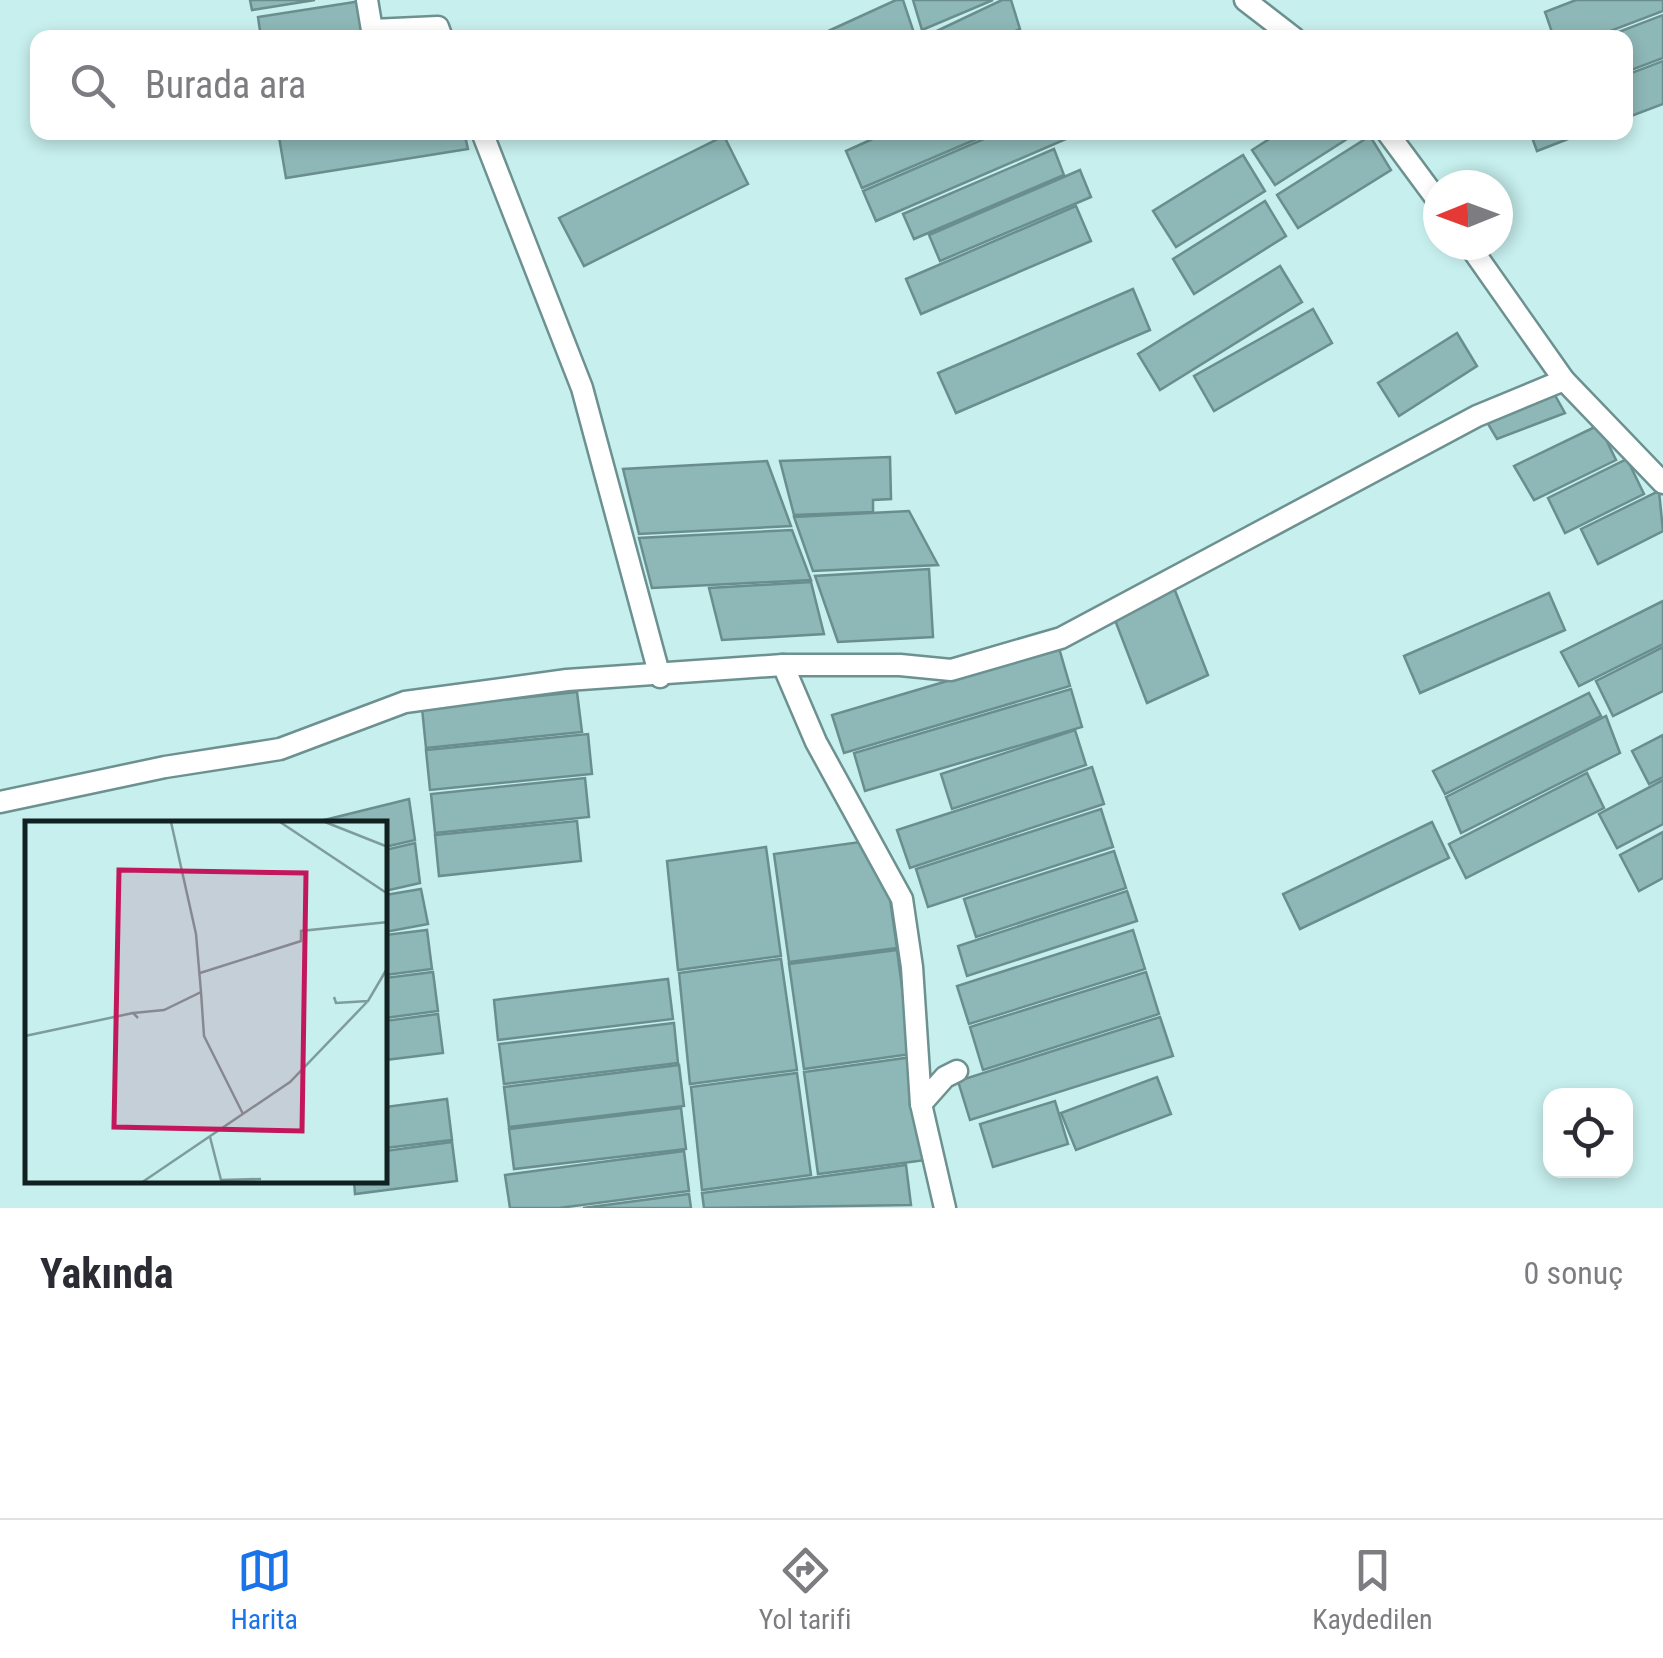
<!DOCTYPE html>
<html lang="tr">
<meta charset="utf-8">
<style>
body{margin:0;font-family:"Roboto Condensed",sans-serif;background:#f7f7f7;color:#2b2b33}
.controls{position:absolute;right:30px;bottom:30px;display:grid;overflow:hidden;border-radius:20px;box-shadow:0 5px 15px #0003}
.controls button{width:90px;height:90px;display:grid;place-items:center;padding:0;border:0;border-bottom:2px solid #e1e1e2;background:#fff;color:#2b2b33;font:50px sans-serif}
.compass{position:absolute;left:1423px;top:170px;width:90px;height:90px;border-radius:50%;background:#fff;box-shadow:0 5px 15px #0003;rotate:269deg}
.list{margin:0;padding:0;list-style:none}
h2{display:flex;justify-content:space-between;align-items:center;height:130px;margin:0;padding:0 40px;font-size:42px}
h2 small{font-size:32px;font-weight:400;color:#7c7c81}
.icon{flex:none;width:55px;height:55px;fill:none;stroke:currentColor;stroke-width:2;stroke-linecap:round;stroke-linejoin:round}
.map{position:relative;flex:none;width:1663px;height:1208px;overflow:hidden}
.search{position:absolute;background:#fff;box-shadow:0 5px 15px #0003;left:30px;right:30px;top:30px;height:110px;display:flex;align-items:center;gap:25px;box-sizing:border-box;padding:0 35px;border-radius:20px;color:#7c7c81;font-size:38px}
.sheet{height:310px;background:#fff}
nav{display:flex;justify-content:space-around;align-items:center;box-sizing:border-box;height:140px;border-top:2px solid #e1e1e2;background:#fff;font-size:28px;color:#7c7c81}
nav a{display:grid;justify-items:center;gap:5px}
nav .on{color:#1a73e8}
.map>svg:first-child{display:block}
.building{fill:#8db8b7;stroke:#698e8d;stroke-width:2.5}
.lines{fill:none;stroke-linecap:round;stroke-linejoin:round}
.minor-casing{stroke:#6c9190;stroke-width:25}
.minor{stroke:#fff;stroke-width:20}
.inset-road{fill:none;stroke:#7e9c9b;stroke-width:2.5}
.view{fill:#c2185b;fill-opacity:0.15;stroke:#c2185b;stroke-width:5}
.inset-edge{fill:none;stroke:#112020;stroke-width:5}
</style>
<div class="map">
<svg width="1663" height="1208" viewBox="0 0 1663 1208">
<rect width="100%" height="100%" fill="#c6efed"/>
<g class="building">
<polygon points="250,0 315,0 252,10"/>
<polygon points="896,0 903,0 914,33 904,38 813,38"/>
<polygon points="913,0 993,0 922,30"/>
<polygon points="1002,0 1011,0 1020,29 999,38 922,38"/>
<polygon points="1576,0 1663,0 1663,11 1592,38 1554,38 1545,12"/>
<polygon points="361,1 367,38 261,38 258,17"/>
<polygon points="1663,15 1663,58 1626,72 1626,38 1603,38"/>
<polygon points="1663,61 1663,104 1626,118 1626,75"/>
<polygon points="304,132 464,132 468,149 286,178 279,137"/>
<polygon points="888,132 993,132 862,188 846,151"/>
<polygon points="1000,132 1082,132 876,221 863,191"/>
<polygon points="1280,132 1358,132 1275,185 1252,150"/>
<polygon points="1530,132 1586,132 1537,151"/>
<polygon points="724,136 748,184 584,266 559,218"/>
<polygon points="1370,136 1391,170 1298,228 1277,195"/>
<polygon points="1054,149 1064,175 914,239 903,214"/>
<polygon points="1243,155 1265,191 1176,247 1153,211"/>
<polygon points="1080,170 1091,197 940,261 929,235"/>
<polygon points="1265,201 1286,236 1194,294 1173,259"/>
<polygon points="1076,206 1091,241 921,314 906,279"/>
<polygon points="1280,266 1302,302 1160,390 1138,354"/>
<polygon points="1133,289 1150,330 956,413 938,373"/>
<polygon points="1313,309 1332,343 1214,411 1194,376"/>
<polygon points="1457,333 1477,366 1399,416 1378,383"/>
<polygon points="1552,390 1565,413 1497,439 1484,417"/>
<polygon points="1599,425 1616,460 1534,500 1514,466"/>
<polygon points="890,457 891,499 873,500 873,512 794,515 780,461"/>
<polygon points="1627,459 1644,494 1565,533 1548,498"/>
<polygon points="767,461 791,526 639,534 623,469"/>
<polygon points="1659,491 1663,531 1598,564 1581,529"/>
<polygon points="909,511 938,565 813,571 794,517"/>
<polygon points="792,530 811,580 652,588 639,538"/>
<polygon points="929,569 933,637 838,642 815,576"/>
<polygon points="811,582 824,634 722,640 709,588"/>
<polygon points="1174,588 1208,675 1147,703 1113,615"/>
<polygon points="1549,593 1565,630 1420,693 1404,656"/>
<polygon points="1663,601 1663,644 1579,686 1561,652"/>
<polygon points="1663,647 1663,691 1613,716 1596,681"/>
<polygon points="1059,648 1070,686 844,753 832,715"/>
<polygon points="1071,689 1082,727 865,791 854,753"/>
<polygon points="577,692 582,732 426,748 422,708"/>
<polygon points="1589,693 1601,716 1445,794 1433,771"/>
<polygon points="1606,716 1620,753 1461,833 1446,797"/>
<polygon points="1075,730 1086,765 952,809 941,774"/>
<polygon points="588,734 592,774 430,790 426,750"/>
<polygon points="1663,735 1663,777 1649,784 1632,751"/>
<polygon points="1092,767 1104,804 910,868 897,830"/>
<polygon points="1587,773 1604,808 1466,878 1449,844"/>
<polygon points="585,778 589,817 435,833 431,794"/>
<polygon points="1663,780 1663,824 1617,848 1599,814"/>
<polygon points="409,799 415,840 385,847 385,823 312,823"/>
<polygon points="1101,809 1113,847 928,907 916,869"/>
<polygon points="577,821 581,861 439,876 435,835"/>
<polygon points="1432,822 1449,858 1300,929 1283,894"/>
<polygon points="1663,832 1663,878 1639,891 1620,855"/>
<polygon points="867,841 889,892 897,948 789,962 774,854"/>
<polygon points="415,843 420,883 385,891 385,850"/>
<polygon points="766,847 781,956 678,970 667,861"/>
<polygon points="1114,851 1126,888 976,937 964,899"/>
<polygon points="421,889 428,924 385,932 385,895"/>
<polygon points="1127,891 1137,921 967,976 958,946"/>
<polygon points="427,930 432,969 385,975 385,935"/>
<polygon points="1133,930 1145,969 969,1024 957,986"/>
<polygon points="897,950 911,1054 804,1069 789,964"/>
<polygon points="781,959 797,1070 690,1084 679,973"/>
<polygon points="433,972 438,1011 385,1018 385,978"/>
<polygon points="1146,972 1159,1014 983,1070 970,1027"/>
<polygon points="668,979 673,1019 498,1040 494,1000"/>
<polygon points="438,1014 443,1053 385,1060 385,1021"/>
<polygon points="1160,1017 1173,1056 970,1120 958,1081"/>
<polygon points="674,1023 678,1063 504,1084 499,1044"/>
<polygon points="912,1057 926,1160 818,1174 804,1072"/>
<polygon points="679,1065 684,1106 509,1127 504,1087"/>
<polygon points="797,1073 811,1175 702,1190 691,1087"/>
<polygon points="1157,1077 1171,1114 1076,1150 1061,1113"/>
<polygon points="447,1099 452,1140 385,1148 385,1107"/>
<polygon points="1055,1101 1068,1144 993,1167 980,1124"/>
<polygon points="681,1108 686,1149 514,1169 509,1129"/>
<polygon points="452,1142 457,1181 355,1194 354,1180 385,1180 385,1151"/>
<polygon points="684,1151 689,1191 559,1208 510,1208 505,1175"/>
<polygon points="906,1165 911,1205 704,1208 702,1193"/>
<polygon points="689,1194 691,1208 583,1208"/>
</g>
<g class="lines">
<g class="minor-casing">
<g id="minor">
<polyline points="367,0 372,30 438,27 442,38"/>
<polyline points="1245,0 1294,38"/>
<polyline points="482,132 582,388 660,677"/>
<polyline points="1387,132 1438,201"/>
<polyline points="1469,245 1564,380 1663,483"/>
<polyline points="783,665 900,665 951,670 1061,638 1477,416 1564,380"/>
<polyline points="0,802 165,767 280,749 405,702 567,680 783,665 816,742 902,899 912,967 921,1104 945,1077 957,1071"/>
<polyline points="921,1104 945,1208"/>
</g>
</g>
<use href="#minor" class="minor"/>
</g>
<g transform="translate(25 821)">
<rect width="362" height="362" fill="#c6efed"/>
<path class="inset-road" d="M255,1L363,73M300,1L363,26M175,152L276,120V110L363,101M176,171L179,215L218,293M309,176L311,182L343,180L363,146M113,197L108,192L139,189L176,171L171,113L146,1M0,215L108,192M185,316L196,359L236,358M116,362L265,261L343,180"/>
<path class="view" d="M94,49L281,52L277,310L89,306Z"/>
<rect width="362" height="362" class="inset-edge"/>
</g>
</svg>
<div class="controls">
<button><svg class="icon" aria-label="locate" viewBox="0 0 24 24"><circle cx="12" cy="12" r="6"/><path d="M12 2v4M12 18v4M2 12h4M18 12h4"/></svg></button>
</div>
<svg class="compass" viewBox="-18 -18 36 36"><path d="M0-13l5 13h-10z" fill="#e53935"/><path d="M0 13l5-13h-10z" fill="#7c7c81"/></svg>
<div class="search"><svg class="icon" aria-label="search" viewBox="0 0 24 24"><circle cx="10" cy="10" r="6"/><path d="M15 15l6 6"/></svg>Burada ara</div>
</div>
<section class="sheet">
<h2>Yakında<small>0 sonuç</small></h2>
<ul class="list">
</ul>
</section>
<nav>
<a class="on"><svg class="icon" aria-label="map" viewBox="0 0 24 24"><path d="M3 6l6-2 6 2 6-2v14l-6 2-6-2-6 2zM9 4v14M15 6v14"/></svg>Harita</a>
<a><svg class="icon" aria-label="directions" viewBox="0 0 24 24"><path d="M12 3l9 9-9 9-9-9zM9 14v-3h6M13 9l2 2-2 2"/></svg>Yol tarifi</a>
<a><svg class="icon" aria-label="saved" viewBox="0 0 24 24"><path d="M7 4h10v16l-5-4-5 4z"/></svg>Kaydedilen</a>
</nav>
